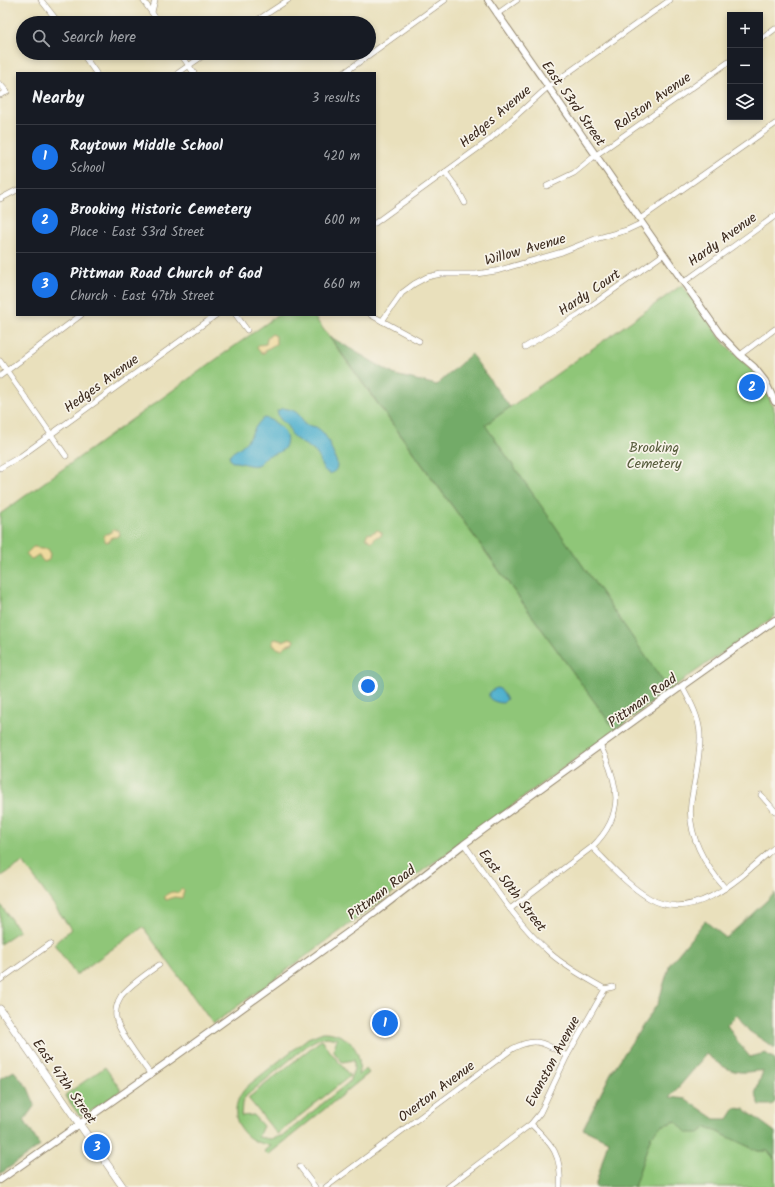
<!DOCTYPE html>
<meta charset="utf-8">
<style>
body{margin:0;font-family:Kalam,sans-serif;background:#242831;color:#f1f3f6}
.controls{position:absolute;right:12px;top:12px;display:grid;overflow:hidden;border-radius:0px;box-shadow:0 2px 6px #0003}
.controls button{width:36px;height:36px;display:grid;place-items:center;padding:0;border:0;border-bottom:1px solid #363941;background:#171b24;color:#f1f3f6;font:20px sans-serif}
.you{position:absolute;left:368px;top:686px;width:14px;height:14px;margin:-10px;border:3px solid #fff;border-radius:50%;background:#1a73e8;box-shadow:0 0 0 6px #1a73e833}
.badge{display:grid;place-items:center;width:26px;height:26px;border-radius:50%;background:#1a73e8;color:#fff;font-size:13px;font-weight:700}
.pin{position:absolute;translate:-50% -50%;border:2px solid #fff;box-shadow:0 1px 4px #0006}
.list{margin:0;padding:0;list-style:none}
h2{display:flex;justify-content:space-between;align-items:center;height:52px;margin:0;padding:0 16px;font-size:17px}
h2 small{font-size:13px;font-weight:400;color:#9ea1a6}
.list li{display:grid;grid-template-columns:26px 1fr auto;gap:12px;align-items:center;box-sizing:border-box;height:64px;padding:0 16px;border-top:1px solid #363941}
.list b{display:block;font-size:15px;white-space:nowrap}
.list p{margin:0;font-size:13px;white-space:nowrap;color:#9ea1a6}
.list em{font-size:13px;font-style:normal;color:#9ea1a6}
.icon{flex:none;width:22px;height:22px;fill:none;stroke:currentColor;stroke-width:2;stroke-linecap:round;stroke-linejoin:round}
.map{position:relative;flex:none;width:775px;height:1187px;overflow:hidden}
.search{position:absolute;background:#171b24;box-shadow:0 2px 6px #0003;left:16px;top:16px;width:360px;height:44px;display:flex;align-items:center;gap:10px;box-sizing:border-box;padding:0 14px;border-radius:22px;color:#9ea1a6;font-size:15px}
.panel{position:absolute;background:#171b24;box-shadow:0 2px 6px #0003;left:16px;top:72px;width:360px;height:244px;border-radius:0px}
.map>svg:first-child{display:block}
.green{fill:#8fc678;stroke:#65784b;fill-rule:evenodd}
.forest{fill:#73ab68;stroke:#576a43}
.sand{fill:#eeda9e;stroke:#94825e}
.water{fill:#4fb0ce;stroke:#456d76}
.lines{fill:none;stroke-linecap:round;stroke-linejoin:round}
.minor-casing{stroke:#92856d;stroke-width:6}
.tertiary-casing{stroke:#92856d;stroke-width:8}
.secondary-casing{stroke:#92856d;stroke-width:8}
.minor{stroke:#fff;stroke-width:5}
.tertiary{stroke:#fff;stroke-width:6}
.secondary{stroke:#fff;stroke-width:7}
.labels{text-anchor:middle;stroke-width:3.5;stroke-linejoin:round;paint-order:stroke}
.street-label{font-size:14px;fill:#3b2a1e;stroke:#f7f3e8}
.park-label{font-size:14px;fill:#545939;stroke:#f7f3e8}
</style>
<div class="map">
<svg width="775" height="1187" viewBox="0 0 775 1187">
<rect width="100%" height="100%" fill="#f7f3e8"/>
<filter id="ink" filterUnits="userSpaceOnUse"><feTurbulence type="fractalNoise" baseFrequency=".025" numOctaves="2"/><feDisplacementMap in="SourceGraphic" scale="8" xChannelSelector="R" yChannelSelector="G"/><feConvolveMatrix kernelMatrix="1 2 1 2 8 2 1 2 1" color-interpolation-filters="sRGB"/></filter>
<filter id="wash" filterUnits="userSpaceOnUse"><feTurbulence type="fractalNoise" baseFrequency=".012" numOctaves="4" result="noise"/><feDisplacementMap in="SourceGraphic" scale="16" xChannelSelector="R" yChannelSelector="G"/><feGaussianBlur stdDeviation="0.9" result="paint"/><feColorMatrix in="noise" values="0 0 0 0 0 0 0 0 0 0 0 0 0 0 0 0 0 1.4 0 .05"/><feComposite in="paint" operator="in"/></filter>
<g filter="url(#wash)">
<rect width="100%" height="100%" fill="#e9e0bc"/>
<g class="green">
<polygon points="682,285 724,343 753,371 760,380 766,391 775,412 775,616 669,690 485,425"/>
<polygon points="278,315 313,315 615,730 213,1024 143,927 76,975 54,944 71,929 23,862 0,877 0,514"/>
<polygon points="0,904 19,931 0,944"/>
<path d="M323,1032C346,1032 365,1050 358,1075L366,1069L369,1073L268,1155L264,1151L271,1145C237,1143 223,1107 250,1084L308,1038ZM327,1037L337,1039L333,1051L342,1062L354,1060V1069L349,1082L284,1135L270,1139L258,1137L263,1126L253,1115L241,1116L242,1103L246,1096L309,1044L318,1039Z"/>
<polygon points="321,1040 350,1076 277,1134 248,1098"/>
<polygon points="105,1067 121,1090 84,1116 79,1115 65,1095"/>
<polygon points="677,1121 707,1127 758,1151 768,1151 775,1160 775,1187 634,1187 651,1136 661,1126"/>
</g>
<g class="forest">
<polygon points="329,336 395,375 437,385 471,354 510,407 485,425 669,690 615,730"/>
<path d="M775,893V1048L749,1031L737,1015L727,1025L740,1045L750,1057L765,1053L775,1059V1102L772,1105H760L755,1094L763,1071C756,1070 748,1073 740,1072C727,1071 716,1062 706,1054L690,1074L670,1097L686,1099L715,1119H728L735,1108L744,1109L775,1132V1160L768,1151H758L707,1127L699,1133H687L676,1121L661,1126L651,1136L634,1187H595L608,1141L583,1129L611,1073L658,1003L670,964L705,921L726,938Z"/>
<polygon points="14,1071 28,1088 35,1105 24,1120 40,1146 0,1174 0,1079"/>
</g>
<g class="sand">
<polygon points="272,334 276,336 276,344 267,349 264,353 261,353 257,348 259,345 266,344 267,338"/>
<polygon points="114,529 119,531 120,535 116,537 112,537 110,541 106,542 103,536 106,534 110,533"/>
<polygon points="378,530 382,533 381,536 376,537 372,542 366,538 367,534 372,533"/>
<polygon points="36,547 40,549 48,549 50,552 49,560 44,562 38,555 32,559 29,558 26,554 33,547"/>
<polygon points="290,638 294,640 293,643 285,646 282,649 279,649 273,645 273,641 275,639 283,641"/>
<path d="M182,888L184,891L182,898L174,897L167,900L165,899V896C169,892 173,891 178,893Z"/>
</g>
<g class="water">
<path d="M283,408C295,410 299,412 304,424C308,426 312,426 316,427C329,434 331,450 337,463C337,469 336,471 330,474C318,468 323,460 315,452C309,446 302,444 296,439C291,436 291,431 287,426C285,423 281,421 279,417C278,415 278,413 277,411Z"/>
<path d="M264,418C276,420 292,434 285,447C281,454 272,453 266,457C263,460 261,463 257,465C249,467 240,461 232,462L230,459L229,455C234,451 240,448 245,443C252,436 255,424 264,418Z"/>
<path d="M497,688L500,689L507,699L503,703C500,703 496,702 494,701C484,697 490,690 497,688Z"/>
</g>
</g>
<g filter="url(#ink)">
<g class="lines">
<g class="minor-casing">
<g id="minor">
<polyline points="41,0 59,23"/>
<polyline points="143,0 159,23"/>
<polyline points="152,12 155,0"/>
<polyline points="497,14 517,0"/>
<polyline points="253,23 288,0"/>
<polyline points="760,40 775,29"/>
<polyline points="82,53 96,73"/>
<polyline points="180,53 194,73"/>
<polyline points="178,73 207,53"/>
<polyline points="344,73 445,0"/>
<polyline points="0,84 7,92 0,95"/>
<polyline points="445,172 457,188 465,203"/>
<polyline points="547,186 574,173 596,155 730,61"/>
<polyline points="0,199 17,190"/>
<polyline points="375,223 488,141 548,87 670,0"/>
<polyline points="684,282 775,216"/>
<polyline points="236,315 247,330"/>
<polyline points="371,315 419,341"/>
<polyline points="382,321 402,293 414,284 427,277 441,274 476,274 496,271 562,252 595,239 627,230 642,223 640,219 775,124"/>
<polyline points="525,347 578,315 664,254"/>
<polyline points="740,355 775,329"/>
<polyline points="0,361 66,456"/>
<polyline points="0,376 81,315"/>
<polyline points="0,468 21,456 216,315"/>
<path d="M682,686C690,701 699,716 700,734C701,756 694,781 691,803C687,835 705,865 725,888"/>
<polyline points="761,795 775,811"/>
<path d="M464,844C491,882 516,923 551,954C567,968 586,978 605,989"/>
<path d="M592,847C610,865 627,885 649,898C695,925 743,875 775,847"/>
<path d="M510,909L592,847C626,814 619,784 600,745"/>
<polyline points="0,980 50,944"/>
<polyline points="605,989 613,987"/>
<path d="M151,1075C141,1061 118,1032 116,1017C115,1011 117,1002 121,996C131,984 146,974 159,965"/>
<path d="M531,1124C553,1145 562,1155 560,1187"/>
<polyline points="300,1167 315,1187"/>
<path d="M326,1187L512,1049C537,1036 544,1043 567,1056"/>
<polyline points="448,1187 531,1124 540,1113 567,1056 605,989"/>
</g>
</g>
<g class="tertiary-casing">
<g id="tertiary">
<polyline points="488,0 640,219"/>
<polyline points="642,223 720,334 740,355 754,367 765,381 775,402"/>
<polyline points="0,1180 172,1059 376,912 464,844 682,686 775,620"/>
</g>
</g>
<g class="secondary-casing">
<polyline id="secondary" points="0,1009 123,1187"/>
</g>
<use href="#minor" class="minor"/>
<use href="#tertiary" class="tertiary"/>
<use href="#secondary" class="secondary"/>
</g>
</g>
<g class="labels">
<g class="street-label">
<text transform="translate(652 101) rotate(-35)" y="5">Ralston Avenue</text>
<text transform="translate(574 103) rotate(55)" y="5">East 53rd Street</text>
<text transform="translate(495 116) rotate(-40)" y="5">Hedges Avenue</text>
<text transform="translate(722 239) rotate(-36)" y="5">Hardy Avenue</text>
<text transform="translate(525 249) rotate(-16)" y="5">Willow Avenue</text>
<text transform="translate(589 292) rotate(-34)" y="5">Hardy Court</text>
<text transform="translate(101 383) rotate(-36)" y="5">Hedges Avenue</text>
<text transform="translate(642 700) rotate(-36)" y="5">Pittman Road</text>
<text transform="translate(513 890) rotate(52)" y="5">East 50th Street</text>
<text transform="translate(381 892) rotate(-37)" y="5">Pittman Road</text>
<text transform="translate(552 1061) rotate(-62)" y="5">Evanston Avenue</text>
<text transform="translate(65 1081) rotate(55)" y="5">East 47th Street</text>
<text transform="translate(436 1091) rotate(-37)" y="5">Overton Avenue</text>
</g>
<g class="park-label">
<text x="654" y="452">Brooking<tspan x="654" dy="16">Cemetery</tspan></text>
</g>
</g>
</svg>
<div class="controls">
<button>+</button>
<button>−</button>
<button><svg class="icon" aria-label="layers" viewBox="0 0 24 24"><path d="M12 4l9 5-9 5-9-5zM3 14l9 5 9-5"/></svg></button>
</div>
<div class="you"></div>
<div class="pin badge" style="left:385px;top:1023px">1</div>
<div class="pin badge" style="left:752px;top:387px">2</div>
<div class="pin badge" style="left:97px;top:1147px">3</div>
<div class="search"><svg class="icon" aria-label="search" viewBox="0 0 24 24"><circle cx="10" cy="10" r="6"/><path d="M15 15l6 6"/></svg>Search here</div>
<section class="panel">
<h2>Nearby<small>3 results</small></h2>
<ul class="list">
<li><span class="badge">1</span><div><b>Raytown Middle School</b><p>School</p></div><em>420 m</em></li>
<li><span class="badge">2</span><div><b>Brooking Historic Cemetery</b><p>Place · East 53rd Street</p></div><em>600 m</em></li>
<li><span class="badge">3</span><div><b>Pittman Road Church of God</b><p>Church · East 47th Street</p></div><em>660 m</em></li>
</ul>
</section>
</div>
